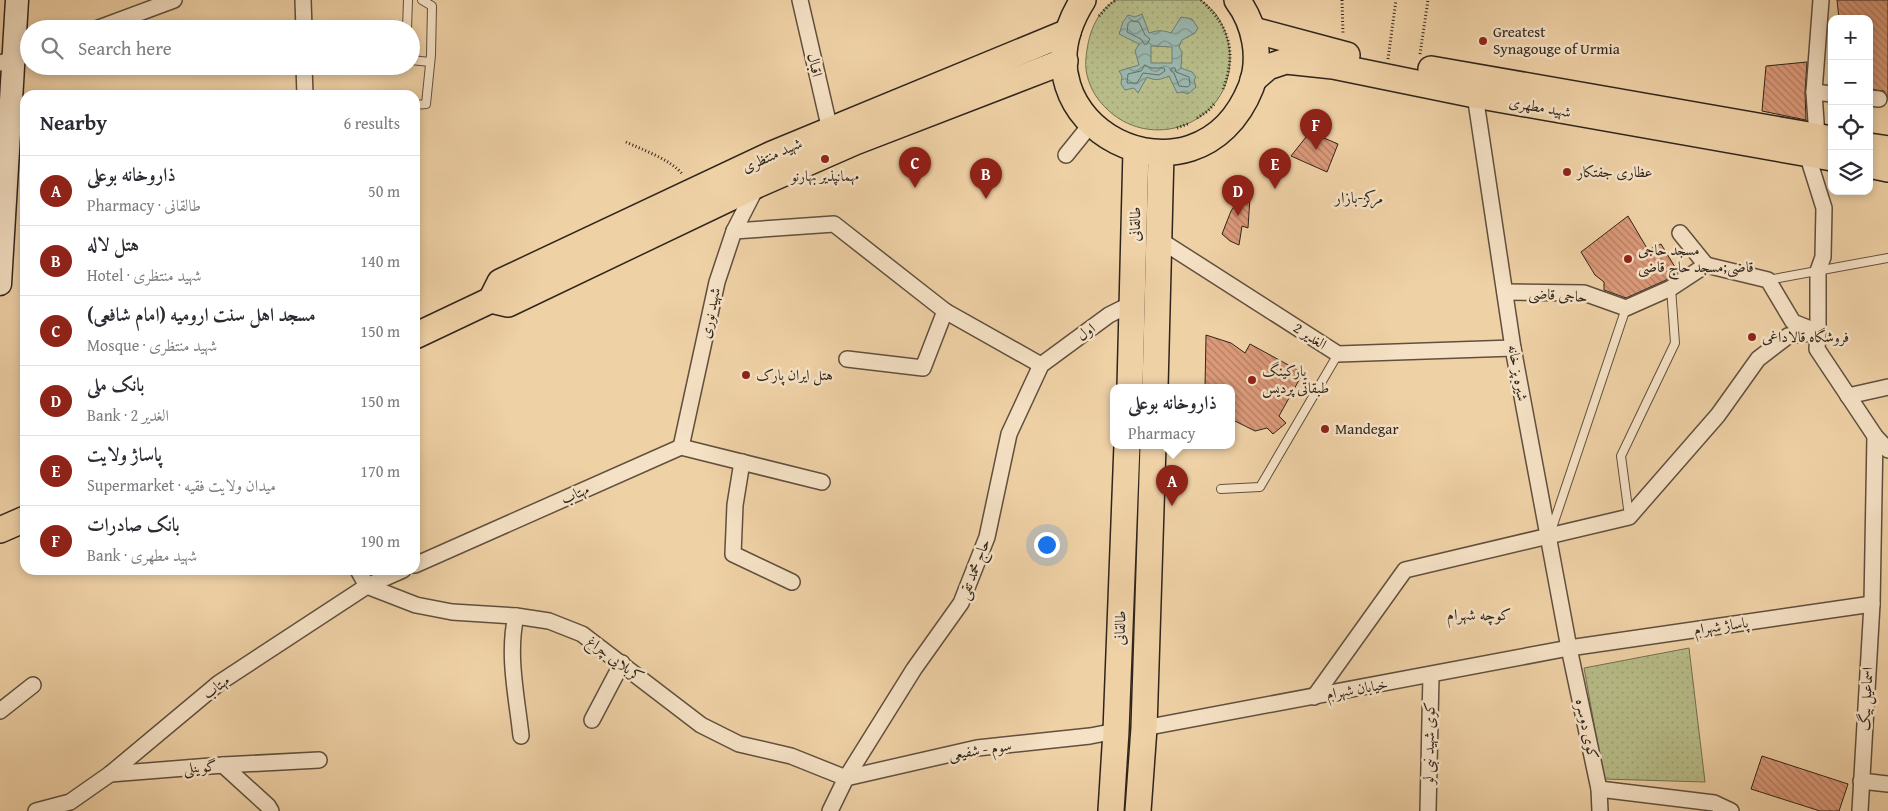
<!DOCTYPE html>
<meta charset="utf-8">
<style>
body{margin:0;font-family:"Gentium Book Plus",Amiri,serif;background:#f7f7f7;color:#2b2b33}
.controls{position:absolute;right:15px;top:15px;display:grid;overflow:hidden;border-radius:10px;box-shadow:0 2px 8px #0003}
.controls button{width:45px;height:45px;display:grid;place-items:center;padding:0;border:0;border-bottom:1px solid #e1e1e2;background:#fff;color:#2b2b33;font:25px sans-serif}
.you{position:absolute;left:1046px;top:544px;width:18px;height:18px;margin:-12px;border:4px solid #fff;border-radius:50%;background:#1a73e8;box-shadow:0 0 0 8px #1a73e833}
.badge{display:grid;place-items:center;width:32px;height:32px;border-radius:50%;background:#8f2418;color:#fff;font-size:16px;font-weight:700}
.pin{position:absolute;translate:-50% -41px;filter:drop-shadow(0 1px 2px #0008)}
.pin::after{content:'';position:absolute;top:26px;width:18px;height:15px;background:inherit;clip-path:polygon(0 0,100% 0,50% 100%)}
.popup{position:absolute;left:1110px;top:384px;width:125px;height:65px;box-sizing:border-box;display:grid;place-content:center;border-radius:10px;background:#fff;filter:drop-shadow(0 1px 4px #0005);font-size:16px;white-space:nowrap;color:#7c7c81}
.popup b{font-size:19px;color:#2b2b33}
.popup::after{content:'';position:absolute;left:50%;top:100%;margin-left:-10px;border:10px solid transparent;border-top-color:#fff}
.list{margin:0;padding:0;list-style:none}
h2{display:flex;justify-content:space-between;align-items:center;height:65px;margin:0;padding:0 20px;font-size:21px}
h2 small{font-size:16px;font-weight:400;color:#7c7c81}
.list li{display:grid;grid-template-columns:32px 1fr auto;gap:15px;align-items:center;box-sizing:border-box;height:70px;padding:0 20px;border-top:1px solid #e1e1e2}
.list b{display:block;font-size:19px;white-space:nowrap}
.list p{margin:0;font-size:16px;white-space:nowrap;color:#7c7c81}
.list em{font-size:16px;font-style:normal;color:#7c7c81}
.icon{flex:none;width:28px;height:28px;fill:none;stroke:currentColor;stroke-width:2;stroke-linecap:round;stroke-linejoin:round}
.map{position:relative;flex:none;width:1888px;height:811px;overflow:hidden}
.search{position:absolute;background:#fff;box-shadow:0 2px 8px #0003;left:20px;top:20px;width:400px;height:55px;display:flex;align-items:center;gap:12px;box-sizing:border-box;padding:0 18px;border-radius:28px;color:#7c7c81;font-size:19px}
.panel{position:absolute;background:#fff;box-shadow:0 2px 8px #0003;left:20px;top:90px;width:400px;height:485px;border-radius:15px}
.map>svg:first-child{display:block}
.grass{fill:url(#grass-dots);stroke:#747052}
.water{fill:url(#water-waves);stroke:#707c73;fill-rule:evenodd}
.lines{fill:none;stroke-linecap:round;stroke-linejoin:round}
.shore{stroke:#656e64;stroke-width:1}
.building{fill:url(#building-back-hatch);stroke:#30251c}
.lane-casing{stroke:#60503e;stroke-width:10}
.street-casing{stroke:#60503e;stroke-width:18}
.secondary-casing{stroke:#30251c;stroke-width:25}
.primary-casing{stroke:#30251c;stroke-width:28}
.path{stroke:#30251c;stroke-width:3;stroke-dasharray:1 2.5;stroke-linecap:butt}
.lane{stroke:#f5e1c5;stroke-width:8}
.street{stroke:#f5e1c5;stroke-width:15}
.secondary{stroke:#f5e1c5;stroke-width:22}
.primary{stroke:#efd1a6;stroke-width:25}
.poi-dot{fill:#8f2418;stroke:#f5e1c5;stroke-width:2}
.labels{text-anchor:middle;stroke-width:5;stroke-linejoin:round;paint-order:stroke}
.poi-label{font-size:15px;fill:#30251c;stroke:#f5e1c5;text-anchor:start}
.street-label{font-size:15px;fill:#30251c;stroke:#f5e1c5}
.neighbourhood-label{font-size:16px;fill:#30251c;stroke:#f5e1c5}
</style>
<div class="map">
<svg width="1888" height="811" viewBox="0 0 1888 811">
<defs>
<pattern id="grass-dots" width="8" height="8" patternUnits="userSpaceOnUse" patternTransform="scale(1.25)"><rect width="8" height="8" fill="#b7bc88"/><path d="M2 2h.1M6 6h.1" fill="none" stroke="#9ea175" stroke-width="1.8" stroke-linecap="round"/></pattern>
<pattern id="water-waves" width="16" height="10" patternUnits="userSpaceOnUse" patternTransform="scale(1.25)"><rect width="16" height="10" fill="#9ab6ad"/><path d="M0 5q4-4 8 0t8 0" fill="none" stroke="#7e948c"/></pattern>
<pattern id="building-back-hatch" width="6" height="6" patternUnits="userSpaceOnUse" patternTransform="scale(1.25)"><rect width="6" height="6" fill="#db9979"/><path d="M-1 5l2 2M0 0l6 6M5-1l2 2" fill="none" stroke="#b27d62"/></pattern>
</defs>
<rect width="100%" height="100%" fill="#efd1a6"/>
<filter id="stains"><feTurbulence type="fractalNoise" baseFrequency=".004" numOctaves="4"/><feColorMatrix values="0 0 0 0 .2 0 0 0 0 .09 0 0 0 0 .02 0 0 0 .5 -.17"/></filter>
<radialGradient id="worn" r=".72"><stop offset=".6" stop-color="#630" stop-opacity="0"/><stop offset="1" stop-color="#630" stop-opacity=".3"/></radialGradient>
<g class="grass">
<path d="M1116,0H1201C1205,4 1211,8 1215,13C1224,25 1229,40 1230,55C1233,124 1149,155 1104,106C1092,94 1084,75 1086,58C1088,36 1095,12 1116,0Z"/>
<polygon points="1689,648 1705,782 1604,779 1584,668"/>
</g>
<path class="water" d="M1142,14L1149,33C1158,30 1163,30 1171,33L1181,17L1192,19L1198,28L1195,33L1182,40L1179,47L1182,52L1181,68L1192,72L1196,77L1194,80L1196,87L1188,94L1182,92L1177,93L1169,76C1160,80 1155,81 1147,77L1138,93L1134,88L1125,90L1121,84L1122,76L1119,71L1139,65L1135,51L1139,44L1119,34L1123,22L1128,15L1135,17ZM1151,46L1172,47V63H1151Z"/>
<g class="lines">
<g class="shore">
<polygon points="1131,21 1139,22 1145,35 1150,39 1147,44 1144,44 1141,39 1127,32 1128,24"/>
<polygon points="1145,65 1151,68 1164,68 1165,71 1159,75 1143,73 1137,83 1127,83 1128,74 1141,71"/>
<polygon points="1172,68 1175,68 1176,72 1189,77 1190,85 1188,87 1179,86 1174,73 1171,71"/>
</g>
</g>
<g class="building">
<polygon points="1837,0 1888,0 1888,98 1884,91 1869,89 1869,19 1839,19"/>
<polygon points="1807,62 1805,92 1806,120 1762,111 1766,66"/>
<polygon points="1310,132 1338,144 1327,172 1291,156"/>
<polygon points="1251,182 1248,228 1242,226 1239,245 1230,241 1222,234 1231,211"/>
<polygon points="1628,216 1648,250 1661,244 1678,272 1666,280 1626,298 1604,290 1604,282 1595,275 1581,252"/>
<polygon points="1206,335 1231,343 1245,353 1250,344 1303,373 1279,416 1286,423 1273,434 1267,428 1255,431 1231,419 1231,387 1205,387"/>
<polygon points="1762,756 1848,784 1839,811 1820,811 1751,789"/>
</g>
<g class="lines">
<g class="lane-casing">
<g id="lane">
<polyline points="407,29 408,0"/>
<polyline points="411,60 430,62"/>
<polyline points="415,105 426,104 431,55 432,6 422,0"/>
<polyline points="1768,280 1888,258"/>
<polyline points="1221,489 1260,487 1338,354"/>
<polyline points="1629,516 1621,456 1675,343 1671,288"/>
<polyline points="1551,531 1626,308"/>
</g>
</g>
<g class="street-casing">
<g id="street">
<polyline points="303,0 304,29"/>
<polyline points="800,0 830,130"/>
<polyline points="96,29 174,0"/>
<polyline points="0,63 29,54"/>
<polyline points="304,66 305,95"/>
<polyline points="1814,92 1832,94"/>
<polyline points="1475,95 1513,348 1569,648 1599,789 1600,811"/>
<polyline points="1869,98 1879,99"/>
<polyline points="1817,137 1814,92 1821,0"/>
<polyline points="1066,155 1091,124"/>
<polyline points="734,231 834,224 945,311 1041,365"/>
<polyline points="1160,240 1338,354 1513,348"/>
<polyline points="1706,265 1768,280 1793,322 1818,332 1817,349 1875,436 1888,450"/>
<polyline points="1505,292 1584,293 1626,308 1671,288 1706,265 1680,233"/>
<polyline points="847,359 923,368 945,311"/>
<polyline points="1848,396 1888,387"/>
<polyline points="681,447 717,282 734,231 757,186"/>
<polyline points="681,447 822,482"/>
<polyline points="742,462 735,505 733,554 792,582"/>
<polyline points="415,565 681,447"/>
<polyline points="358,570 367,586 416,605 452,612 516,616 549,621 582,634 701,725 739,744 791,756 846,778"/>
<path d="M516,616C507,655 517,698 521,736"/>
<polyline points="1314,697 1405,570 1629,517 1718,415 1758,359 1788,336 1818,332 1818,271 1823,257 1824,208 1807,154"/>
<polyline points="0,711 33,685"/>
<polyline points="592,720 622,663"/>
<polyline points="1144,728 1569,648 1872,604"/>
<polyline points="223,765 319,760"/>
<polyline points="110,774 223,765 268,806 271,811"/>
<polyline points="846,778 977,748 1090,736 1116,731"/>
<polyline points="1861,781 1888,784"/>
<polyline points="1599,789 1714,803 1731,811"/>
<polyline points="36,811 70,802 110,774 219,683 367,586 403,570"/>
<polyline points="830,811 846,778 914,669 961,603 987,537 1009,434 1041,365 1109,315 1133,303"/>
<polyline points="1428,811 1431,675"/>
<polyline points="1860,811 1872,604 1875,436"/>
</g>
</g>
<g class="secondary-casing">
<polyline id="secondary" points="0,284 17,0"/>
</g>
<g class="primary-casing">
<g id="primary">
<path d="M1083,0C1003,126 1197,222 1251,87C1262,58 1255,24 1237,0"/>
<polyline points="1253,30 1347,55"/>
<polyline points="1431,69 1832,139"/>
<polyline points="1253,80 1268,67 1286,61 1333,66 1475,95 1832,158"/>
<polyline points="1869,146 1888,149"/>
<polyline points="1869,165 1888,169"/>
<polyline points="491,300 500,282 772,154 1068,32"/>
<polyline points="415,336 491,300 508,304 757,185 855,142 1065,61"/>
<polyline points="1130,387 1136,150"/>
<polyline points="1155,387 1161,153"/>
<polyline points="0,530 25,519"/>
<polyline points="1111,811 1116,731 1127,445"/>
<polyline points="1138,811 1144,728 1153,445"/>
</g>
</g>
<g class="path">
<path d="M1201,0C1230,27 1237,52 1223,89"/>
<polyline points="1342,0 1343,34"/>
<polyline points="1099,16 1110,4 1116,0"/>
<polyline points="1420,54 1428,0"/>
<polyline points="1388,59 1396,0"/>
<polyline points="1197,118 1208,111 1215,103"/>
<polyline points="1177,128 1190,123"/>
<path d="M626,142C643,150 672,160 683,175"/>
</g>
<use href="#lane" class="lane"/>
<use href="#street" class="street"/>
<use href="#secondary" class="secondary"/>
<use href="#primary" class="primary"/>
</g>
<g class="poi-dot">
<circle cx="1483" cy="41" r="5"/>
<circle cx="825" cy="159" r="5"/>
<circle cx="1567" cy="172" r="5"/>
<circle cx="1628" cy="259" r="5"/>
<circle cx="1752" cy="337" r="5"/>
<circle cx="746" cy="375" r="5"/>
<circle cx="1252" cy="380" r="5"/>
<circle cx="1325" cy="429" r="5"/>
</g>
<g class="labels">
<g class="poi-label">
<text x="1493" y="37">Greatest<tspan x="1493" dy="17">Synagouge of Urmia</tspan></text>
<text x="1577" y="177">عظاری جفتکار</text>
<text x="825" y="181" text-anchor="middle">مهمانپذیر بهارنو</text>
<text x="1638" y="255">مسجد حاجی<tspan x="1638" dy="17">قاضی;مسجد حاج قاضی</tspan></text>
<text x="1762" y="342">فروشگاه قالاداغی</text>
<text x="1262" y="376">پارکینگ<tspan x="1262" dy="17">طبقاتی پردیس</tspan></text>
<text x="756" y="380">هتل ایران پارک</text>
<text x="1335" y="434">Mandegar</text>
</g>
<g class="street-label">
<text transform="translate(815 65) rotate(77)" y="5">اقبال</text>
<text transform="translate(1540 107) rotate(10)" y="5">شهید مطهری</text>
<text transform="translate(772 155) rotate(-24)" y="5">شهید منتظری</text>
<text transform="translate(1135 224) rotate(-89)" y="5">طالقانی</text>
<text transform="translate(1558 295) rotate(4)" y="5">حاجی قاضی</text>
<text transform="translate(710 313) rotate(-78)" y="5">شهید نوری</text>
<text transform="translate(1086 332) rotate(-36)" y="5">اول</text>
<text transform="translate(1310 336) rotate(33)" y="5">2 الغدیر</text>
<text transform="translate(1518 373) rotate(80)" y="5">شیره پز خانه</text>
<text transform="translate(575 494) rotate(-24)" y="5">مهتاب</text>
<text transform="translate(974 569) rotate(-69)" y="5">حاج محمد تقی</text>
<text transform="translate(1721 626) rotate(-8)" y="5">پاساژ شهرام</text>
<text transform="translate(1120 628) rotate(-88)" y="5">طالقانی</text>
<text transform="translate(615 659) rotate(37)" y="5">کربلایی چراغ</text>
<text transform="translate(216 687) rotate(-37)" y="5">مهتاب</text>
<text transform="translate(1357 689) rotate(-10)" y="5">خیابان شهرام</text>
<text transform="translate(1866 699) rotate(-87)" y="5">اسماعیل بیگ</text>
<text transform="translate(1587 729) rotate(78)" y="5">کوی دوسره</text>
<text transform="translate(1429 743) rotate(-89)" y="5">کوی شهید نبی لو</text>
<text transform="translate(980 750) rotate(-9)" y="5">سوم - شفیعی</text>
<text transform="translate(200 767) rotate(-4)" y="5">گوینلی</text>
</g>
<g class="neighbourhood-label">
<text x="1359" y="203">مرکز-بازار</text>
<text x="1479" y="620">کوچه شهرام</text>
</g>
</g>
<rect width="100%" height="100%" filter="url(#stains)"/>
<rect width="100%" height="100%" fill="url(#worn)"/>
</svg>
<div class="controls">
<button>+</button>
<button>−</button>
<button><svg class="icon" aria-label="locate" viewBox="0 0 24 24"><circle cx="12" cy="12" r="6"/><path d="M12 2v4M12 18v4M2 12h4M18 12h4"/></svg></button>
<button><svg class="icon" aria-label="layers" viewBox="0 0 24 24"><path d="M12 4l9 5-9 5-9-5zM3 14l9 5 9-5"/></svg></button>
</div>
<div class="you"></div>
<div class="pin badge" style="left:1172px;top:506px">A</div>
<div class="popup"><b>ذاروخانه بوعلی</b>Pharmacy</div>
<div class="pin badge" style="left:986px;top:199px">B</div>
<div class="pin badge" style="left:915px;top:188px">C</div>
<div class="pin badge" style="left:1238px;top:216px">D</div>
<div class="pin badge" style="left:1275px;top:189px">E</div>
<div class="pin badge" style="left:1316px;top:150px">F</div>
<div class="search"><svg class="icon" aria-label="search" viewBox="0 0 24 24"><circle cx="10" cy="10" r="6"/><path d="M15 15l6 6"/></svg>Search here</div>
<section class="panel">
<h2>Nearby<small>6 results</small></h2>
<ul class="list">
<li><span class="badge">A</span><div><b>ذاروخانه بوعلی</b><p>Pharmacy · طالقانی</p></div><em>50 m</em></li>
<li><span class="badge">B</span><div><b>هتل لاله</b><p>Hotel · شهید منتظری</p></div><em>140 m</em></li>
<li><span class="badge">C</span><div><b>مسجد اهل سنت ارومیه (امام شافعی)</b><p>Mosque · شهید منتظری</p></div><em>150 m</em></li>
<li><span class="badge">D</span><div><b>بانک ملی</b><p>Bank · 2 الغدیر</p></div><em>150 m</em></li>
<li><span class="badge">E</span><div><b>پاساژ ولایت</b><p>Supermarket · میدان ولایت فقیه</p></div><em>170 m</em></li>
<li><span class="badge">F</span><div><b>بانک صادرات</b><p>Bank · شهید مطهری</p></div><em>190 m</em></li>
</ul>
</section>
</div>
